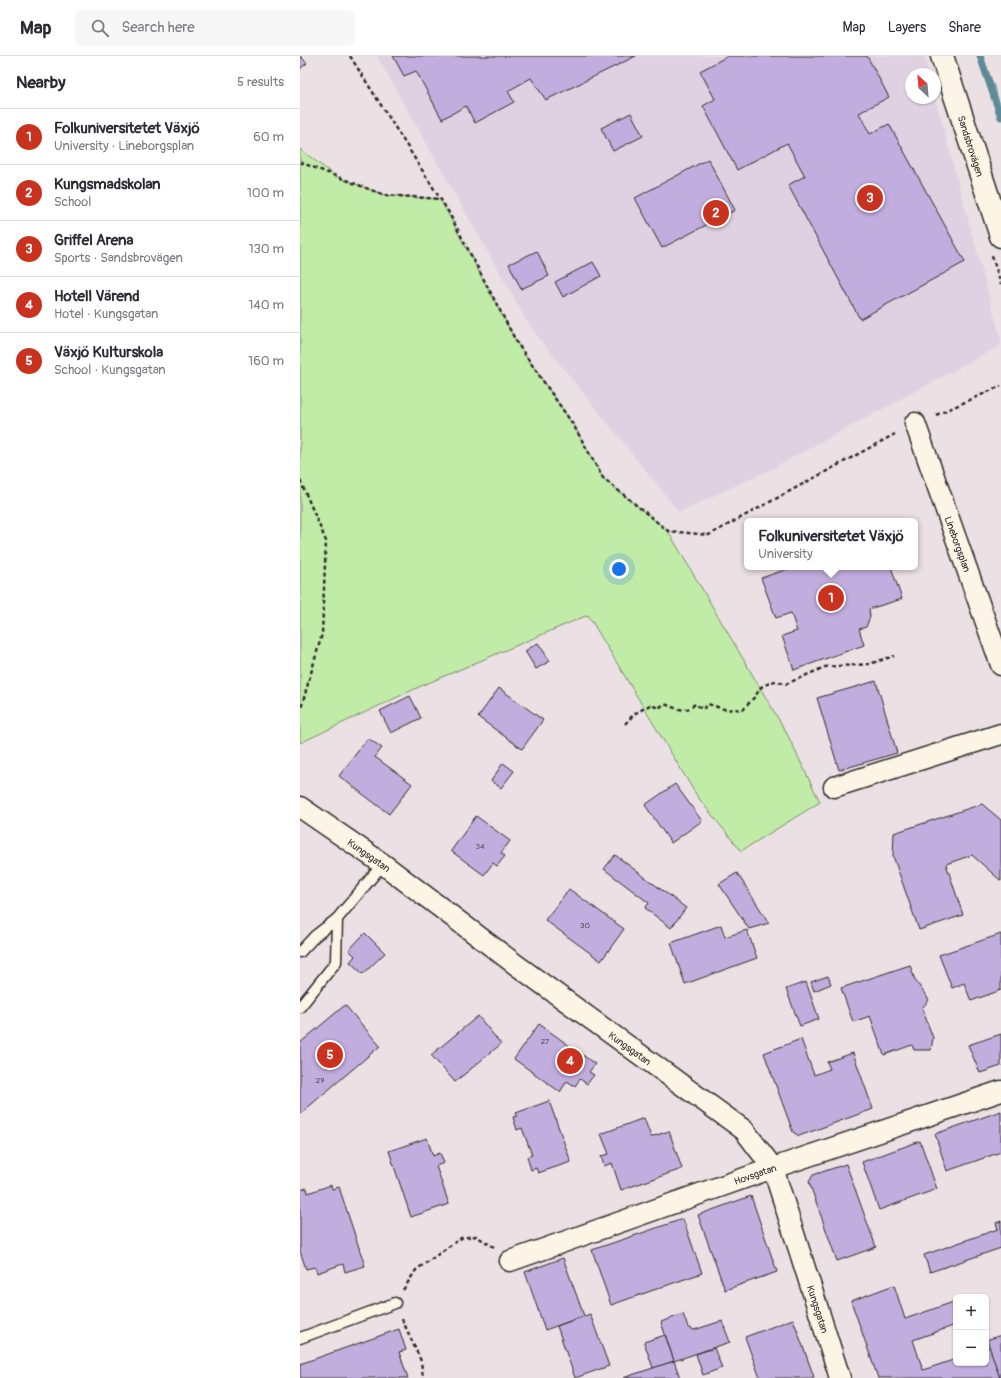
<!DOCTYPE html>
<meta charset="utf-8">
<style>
body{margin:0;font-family:Pangolin,sans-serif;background:#f7f7f7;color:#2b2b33}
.controls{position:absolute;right:12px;bottom:12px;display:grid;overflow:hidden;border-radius:6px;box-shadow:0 1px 3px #0004}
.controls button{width:36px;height:36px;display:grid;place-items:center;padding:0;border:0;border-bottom:1px solid #e1e1e2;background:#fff;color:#2b2b33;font:20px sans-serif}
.compass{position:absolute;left:605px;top:12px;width:36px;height:36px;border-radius:50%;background:#fff;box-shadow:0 1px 3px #0004;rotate:334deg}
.you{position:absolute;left:319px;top:513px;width:14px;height:14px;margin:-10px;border:3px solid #fff;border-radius:50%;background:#1a73e8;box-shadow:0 0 0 6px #1a73e833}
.badge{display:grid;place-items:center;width:26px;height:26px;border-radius:50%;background:#c8321e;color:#fff;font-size:13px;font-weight:700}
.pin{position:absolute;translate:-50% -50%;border:2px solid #fff;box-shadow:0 1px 4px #0006}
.popup{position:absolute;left:444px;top:462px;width:174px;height:52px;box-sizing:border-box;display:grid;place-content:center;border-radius:6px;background:#fff;filter:drop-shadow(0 1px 3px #0005);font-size:13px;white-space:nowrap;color:#7c7c81}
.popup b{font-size:15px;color:#2b2b33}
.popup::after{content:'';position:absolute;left:50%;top:100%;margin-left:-8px;border:8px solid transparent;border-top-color:#fff}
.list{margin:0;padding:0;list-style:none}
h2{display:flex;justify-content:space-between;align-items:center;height:52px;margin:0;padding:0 16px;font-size:17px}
h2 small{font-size:13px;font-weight:400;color:#7c7c81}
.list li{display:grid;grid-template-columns:26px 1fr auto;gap:12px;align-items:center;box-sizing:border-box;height:56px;padding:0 16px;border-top:1px solid #e1e1e2}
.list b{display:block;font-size:15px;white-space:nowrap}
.list p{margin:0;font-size:13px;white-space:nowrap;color:#7c7c81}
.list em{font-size:13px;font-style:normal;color:#7c7c81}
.icon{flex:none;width:22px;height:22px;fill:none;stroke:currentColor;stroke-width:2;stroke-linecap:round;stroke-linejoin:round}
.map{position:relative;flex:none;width:701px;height:1322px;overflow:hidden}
header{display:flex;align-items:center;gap:24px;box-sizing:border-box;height:56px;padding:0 20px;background:#fff;border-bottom:1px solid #e1e1e2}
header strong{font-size:19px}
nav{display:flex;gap:22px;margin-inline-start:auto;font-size:14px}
.search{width:280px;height:36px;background:#f7f7f7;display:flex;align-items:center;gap:10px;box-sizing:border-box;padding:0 14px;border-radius:6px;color:#7c7c81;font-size:15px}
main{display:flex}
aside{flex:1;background:#fff}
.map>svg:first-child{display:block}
.built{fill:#dfd1e2}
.green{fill:#c1eca8;stroke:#768c6a}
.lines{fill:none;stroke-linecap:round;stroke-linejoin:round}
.stream{stroke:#5e8a98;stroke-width:7}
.building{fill:#c2aede;stroke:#2b2b2b}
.service-casing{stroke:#2b2b2b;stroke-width:13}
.minor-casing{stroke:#2b2b2b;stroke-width:23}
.secondary-casing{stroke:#2b2b2b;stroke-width:25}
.path{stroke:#2b2b2b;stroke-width:2.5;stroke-dasharray:4 3;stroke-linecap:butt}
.service{stroke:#fcf5e5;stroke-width:10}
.minor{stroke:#fcf5e5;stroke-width:20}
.secondary{stroke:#fcf5e5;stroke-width:22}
.labels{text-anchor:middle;stroke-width:3;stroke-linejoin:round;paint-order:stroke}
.number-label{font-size:8px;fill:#514c58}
.street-label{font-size:10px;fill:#2b2b2b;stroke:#fcf5e5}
</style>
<header>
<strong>Map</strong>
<div class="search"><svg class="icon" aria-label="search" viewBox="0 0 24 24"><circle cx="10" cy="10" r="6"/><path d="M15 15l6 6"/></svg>Search here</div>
<nav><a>Map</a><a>Layers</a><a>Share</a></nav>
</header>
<main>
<aside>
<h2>Nearby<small>5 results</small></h2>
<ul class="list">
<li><span class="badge">1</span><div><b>Folkuniversitetet Växjö</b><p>University · Lineborgsplan</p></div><em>60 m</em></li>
<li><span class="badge">2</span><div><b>Kungsmadskolan</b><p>School</p></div><em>100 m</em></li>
<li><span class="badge">3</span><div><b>Griffel Arena</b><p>Sports · Sandsbrovägen</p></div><em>130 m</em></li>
<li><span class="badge">4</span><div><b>Hotell Värend</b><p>Hotel · Kungsgatan</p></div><em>140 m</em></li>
<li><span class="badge">5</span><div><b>Växjö Kulturskola</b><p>School · Kungsgatan</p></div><em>160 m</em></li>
</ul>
</aside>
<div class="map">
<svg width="701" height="1322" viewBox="0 0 701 1322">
<rect width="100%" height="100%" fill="#ebe0e3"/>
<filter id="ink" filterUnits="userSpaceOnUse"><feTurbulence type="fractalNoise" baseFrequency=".025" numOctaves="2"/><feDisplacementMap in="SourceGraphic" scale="8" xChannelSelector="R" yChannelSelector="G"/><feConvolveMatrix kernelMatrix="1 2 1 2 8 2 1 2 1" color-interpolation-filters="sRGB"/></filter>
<g filter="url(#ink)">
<polygon class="built" points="77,0 624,0 629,18 611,18 611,42 635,42 701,284 701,289 471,413 379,456 231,272"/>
<polygon class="green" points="0,93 35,120 84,139 140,143 217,287 274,370 303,422 368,475 486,676 520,746 441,795 397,740 288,559 121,630 0,687"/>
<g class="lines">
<polyline class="stream" points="680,0 701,61"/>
</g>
<g class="building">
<polygon points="0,0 7,7 0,13"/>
<polygon points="93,0 336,0 246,44 231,22 208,35 214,46 175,67 166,50 142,63 116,15 104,20"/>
<polygon points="428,0 567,0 589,41 559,57 570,78 589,68 665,206 560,263 488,129 505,120 487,87 437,114 403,50 415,43 400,15"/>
<polygon points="331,57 343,80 313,95 301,72"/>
<polygon points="408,103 435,154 362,192 335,142"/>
<polygon points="237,195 249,220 221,233 209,208"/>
<polygon points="293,206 301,220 263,241 255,226"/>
<polygon points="493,511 591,511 602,543 569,553 570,561 566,571 559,573 564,589 494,614 482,580 497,575 491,557 476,562 461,522"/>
<polygon points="238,587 250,605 236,613 225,595"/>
<polygon points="576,625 597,697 539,714 517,642"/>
<polygon points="199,632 243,664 222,693 178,661"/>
<polygon points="110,640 121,662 91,677 80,655"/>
<polygon points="68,682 82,692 75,701 112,728 89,758 39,720"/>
<polygon points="203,707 214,715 201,732 191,725"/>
<polygon points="375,728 402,765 371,787 345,749"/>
<polygon points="682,748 701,764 701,825 672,799 646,808 663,859 619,874 593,800 594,777"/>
<polygon points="176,760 210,785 201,797 205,800 197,810 193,807 184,819 151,795"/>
<polygon points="315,799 386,852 371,872 345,852 349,847 304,813"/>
<polygon points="437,817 469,867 449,873 419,828"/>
<polygon points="269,833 324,873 301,905 245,864"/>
<polygon points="421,869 425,881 447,874 457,902 385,928 371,887"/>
<polygon points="65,877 85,897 63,918 50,906 55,900 49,894"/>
<polygon points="701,878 701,934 671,945 664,927 652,932 639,899"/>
<polygon points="610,909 615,924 629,944 622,952 633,982 631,994 614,994 612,989 584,999 570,960 553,966 541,932"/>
<polygon points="528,920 531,928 514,935 511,926"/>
<polygon points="506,926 519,963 500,970 486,933"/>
<polygon points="45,949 80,990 0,1058 0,987"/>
<polygon points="178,960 201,988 155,1026 131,999"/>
<polygon points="239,968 295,1008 289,1016 294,1019 287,1028 280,1023 275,1030 267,1025 260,1036 214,1003"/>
<polygon points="701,978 701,1010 680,1017 668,989"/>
<polygon points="501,983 514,1019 530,1013 527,1006 553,997 573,1053 499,1080 493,1076 464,997"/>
<polygon points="249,1045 271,1106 238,1117 236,1112 231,1114 227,1101 232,1099 222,1072 217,1074 213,1061 217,1060 216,1057"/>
<polygon points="701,1055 701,1096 647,1115 635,1078"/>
<polygon points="344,1062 351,1081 369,1075 382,1113 321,1134 312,1107 304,1110 301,1100 309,1098 301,1078"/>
<polygon points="127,1082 133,1100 140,1097 144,1107 136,1110 149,1148 111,1161 89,1095"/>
<polygon points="620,1085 637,1133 579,1154 562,1106"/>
<polygon points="546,1108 576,1191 537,1205 509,1126 513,1119"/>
<polygon points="31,1129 32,1133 39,1131 65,1210 45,1216 43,1208 17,1217 15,1211 6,1213 0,1195 0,1134 7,1132 8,1137"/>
<polygon points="451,1140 477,1216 425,1234 398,1159"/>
<polygon points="383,1163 402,1217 311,1249 292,1194"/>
<polygon points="701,1165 701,1192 630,1216 624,1199 698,1173 696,1167"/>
<polygon points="263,1202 284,1260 245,1274 225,1216"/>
<polygon points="594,1229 605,1263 656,1245 656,1269 613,1284 623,1314 656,1303 656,1307 686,1307 686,1292 690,1291 700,1322 578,1322 551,1245"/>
<polygon points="290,1258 309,1310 275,1322 257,1270"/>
<polygon points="383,1258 388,1271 394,1274 422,1265 430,1286 374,1305 361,1266"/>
<polygon points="493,1263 514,1321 511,1322 460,1322 445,1281"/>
<polygon points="99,1273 106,1294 99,1296 108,1322 0,1322 0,1308"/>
<polygon points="365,1279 374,1305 353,1312 344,1286"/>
<polygon points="701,1279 701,1322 700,1322 687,1284"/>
<polygon points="414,1292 422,1312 403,1319 396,1298"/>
<polygon points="374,1305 380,1322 323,1322"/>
</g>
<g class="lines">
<g class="service-casing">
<g id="service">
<polyline points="0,896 15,880 37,863"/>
<polyline points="0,951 36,906 37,863 83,808"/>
<polyline points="0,1282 95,1247"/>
</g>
</g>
<g class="minor-casing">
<g id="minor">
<polyline points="615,367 701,609"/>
<polyline points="534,731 701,678"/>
<polyline points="0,751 83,808 215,908 444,1074 473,1112 540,1322"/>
<polyline points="210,1205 473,1112 701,1035"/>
</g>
</g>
<g class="secondary-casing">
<polyline id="secondary" points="642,0 701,180"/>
</g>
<g class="path">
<polyline points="50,0 148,155 217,287 274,370 303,422 368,475 409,479 595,378"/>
<polyline points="0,106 84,139 140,143"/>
<polyline points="692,200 701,228"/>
<polyline points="636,359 701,330"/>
<polyline points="0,424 26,485 22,578 0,656"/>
<path d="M325,668L334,658L350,649L359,652L364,648C376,652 384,658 395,648L403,653L408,648L427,654L435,653L443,654C450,645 455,642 461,631L474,625L486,628L525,611L569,608L594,600"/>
<polyline points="103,1234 116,1214 161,1182 176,1180 194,1191"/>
<polyline points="102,1263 121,1305 123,1322"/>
</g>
<use href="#service" class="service"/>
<use href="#minor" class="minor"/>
<use href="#secondary" class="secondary"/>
</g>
</g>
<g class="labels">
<g class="number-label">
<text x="180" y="793">34</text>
<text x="285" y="872">30</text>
<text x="245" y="988">27</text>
<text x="20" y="1027">29</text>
</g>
<g class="street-label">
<text transform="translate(671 90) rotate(72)" y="4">Sandsbrovägen</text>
<text transform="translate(658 488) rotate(70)" y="4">Lineborgsplan</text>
<text transform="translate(69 799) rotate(35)" y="4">Kungsgatan</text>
<text transform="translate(330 992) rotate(36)" y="4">Kungsgatan</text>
<text transform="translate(455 1118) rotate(-19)" y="4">Hovsgatan</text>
<text transform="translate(518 1253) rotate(72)" y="4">Kungsgatan</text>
</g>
</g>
</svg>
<div class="controls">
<button>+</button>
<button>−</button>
</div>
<svg class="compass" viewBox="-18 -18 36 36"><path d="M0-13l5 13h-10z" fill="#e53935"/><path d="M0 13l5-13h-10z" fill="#7c7c81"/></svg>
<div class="you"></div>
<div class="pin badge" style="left:531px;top:542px">1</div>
<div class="popup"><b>Folkuniversitetet Växjö</b>University</div>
<div class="pin badge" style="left:416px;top:157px">2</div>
<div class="pin badge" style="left:570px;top:142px">3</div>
<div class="pin badge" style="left:270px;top:1005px">4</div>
<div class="pin badge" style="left:30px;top:999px">5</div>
</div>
</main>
